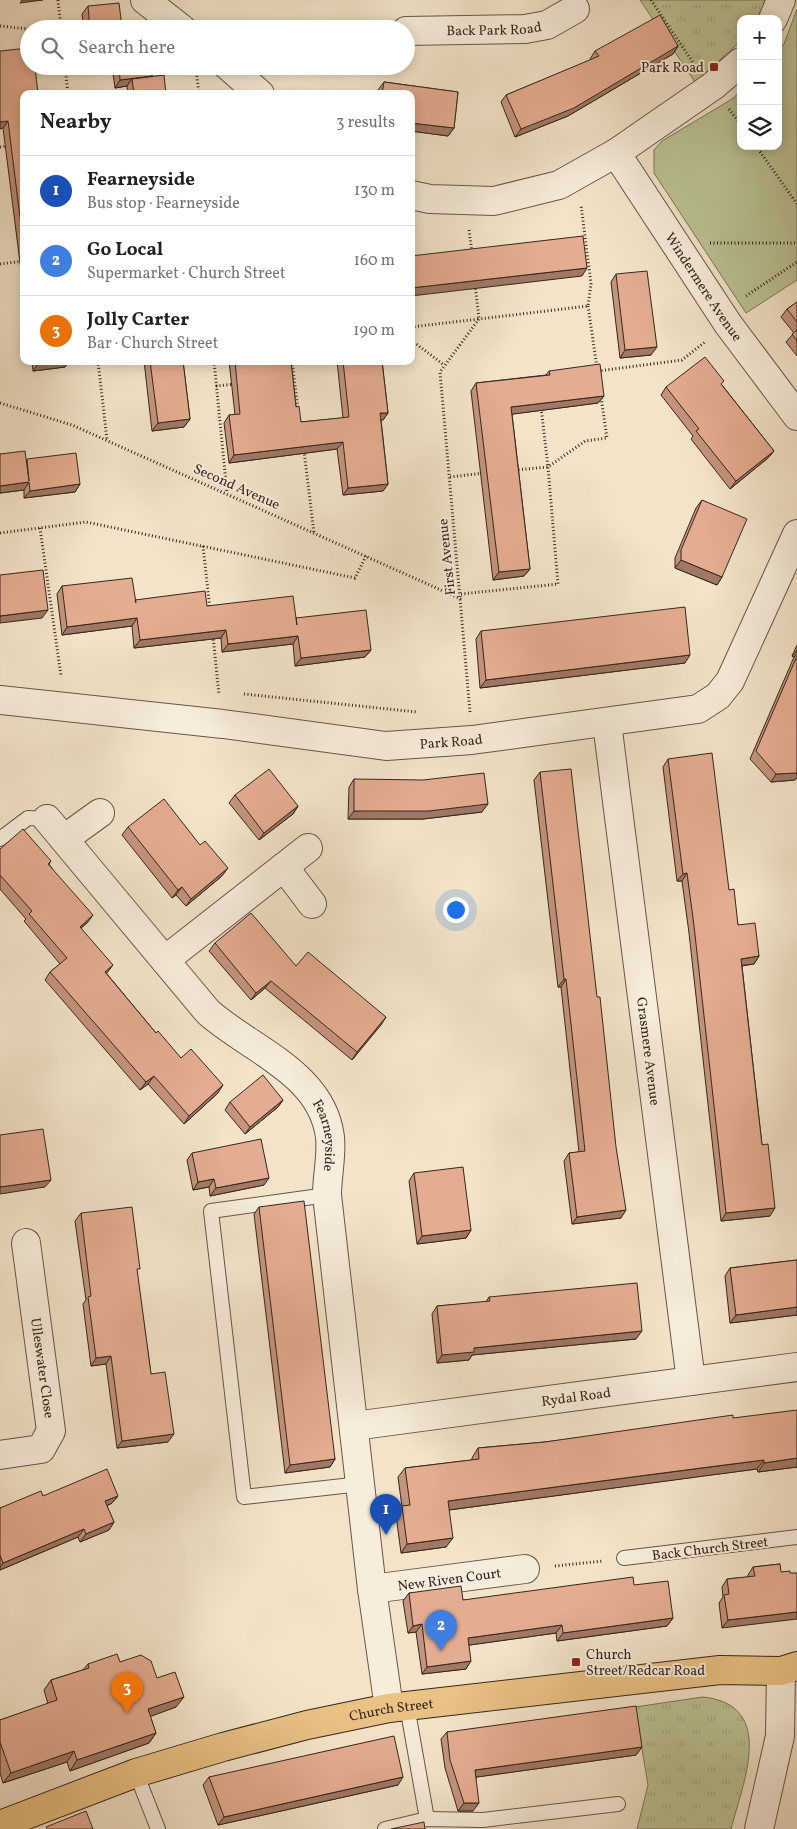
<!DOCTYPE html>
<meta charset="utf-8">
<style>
body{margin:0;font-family:Vollkorn,serif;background:#f6f6f6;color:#202124}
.controls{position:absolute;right:15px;top:15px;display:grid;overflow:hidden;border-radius:10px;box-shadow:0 2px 12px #0003}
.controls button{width:45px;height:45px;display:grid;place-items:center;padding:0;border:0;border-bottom:1px solid #e0e0e0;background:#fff;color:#202124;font:25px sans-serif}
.you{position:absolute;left:455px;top:909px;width:18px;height:18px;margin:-12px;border:4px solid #fff;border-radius:50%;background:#1a73e8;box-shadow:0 0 0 8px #1a73e833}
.badge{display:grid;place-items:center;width:32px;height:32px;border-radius:50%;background:#8f2418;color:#fff;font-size:16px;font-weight:700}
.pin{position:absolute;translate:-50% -41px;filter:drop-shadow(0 1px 2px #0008)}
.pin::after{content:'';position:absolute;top:26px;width:18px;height:15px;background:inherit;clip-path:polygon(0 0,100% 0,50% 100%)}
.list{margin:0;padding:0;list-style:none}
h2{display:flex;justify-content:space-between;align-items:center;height:65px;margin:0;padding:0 20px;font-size:21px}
h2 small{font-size:16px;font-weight:400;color:#757577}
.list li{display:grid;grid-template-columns:32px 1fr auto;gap:15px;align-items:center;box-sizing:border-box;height:70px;padding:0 20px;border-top:1px solid #e0e0e0}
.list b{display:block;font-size:19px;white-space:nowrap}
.list p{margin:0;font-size:16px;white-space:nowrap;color:#757577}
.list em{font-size:16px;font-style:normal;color:#757577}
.icon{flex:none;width:28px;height:28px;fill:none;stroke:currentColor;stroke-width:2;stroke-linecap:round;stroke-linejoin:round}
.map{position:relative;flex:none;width:797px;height:1829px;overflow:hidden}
.search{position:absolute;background:#fff;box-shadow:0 2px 12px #0003;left:20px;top:20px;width:395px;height:55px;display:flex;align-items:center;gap:12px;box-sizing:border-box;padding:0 18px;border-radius:28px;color:#757577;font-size:19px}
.panel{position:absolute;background:#fff;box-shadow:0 2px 12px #0003;left:20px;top:90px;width:395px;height:275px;border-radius:10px}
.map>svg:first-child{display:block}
.grass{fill:url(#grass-tufts);stroke:#7a755a}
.green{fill:#bcc495;stroke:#7a755a}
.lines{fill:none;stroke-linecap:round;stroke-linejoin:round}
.lane-casing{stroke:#665649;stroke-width:16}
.street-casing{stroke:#665649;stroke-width:30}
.primary-casing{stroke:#37261e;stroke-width:30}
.path{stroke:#37261e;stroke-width:3;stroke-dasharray:1 2.5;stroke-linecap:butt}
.lane{stroke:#f7eddc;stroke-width:14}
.street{stroke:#f7eddc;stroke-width:28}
.primary{stroke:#eac284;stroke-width:28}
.wall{fill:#c4947c;stroke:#37261e}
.shaded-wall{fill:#a07865;stroke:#37261e}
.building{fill:#e4ac90;stroke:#37261e}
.poi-dot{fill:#8f2418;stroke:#f7eddc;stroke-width:2}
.labels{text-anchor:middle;stroke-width:4;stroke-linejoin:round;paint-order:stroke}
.street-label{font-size:14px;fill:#37261e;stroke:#f7eddc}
.poi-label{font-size:14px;fill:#37261e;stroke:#f7eddc;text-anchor:end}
</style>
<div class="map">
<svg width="797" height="1829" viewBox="0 0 797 1829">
<defs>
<pattern id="grass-tufts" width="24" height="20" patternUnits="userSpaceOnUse" patternTransform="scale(1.25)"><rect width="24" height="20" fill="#bcc495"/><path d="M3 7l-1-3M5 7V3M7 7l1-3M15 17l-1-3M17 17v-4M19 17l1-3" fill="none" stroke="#a2a880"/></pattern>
</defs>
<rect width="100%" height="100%" fill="#f3e4c9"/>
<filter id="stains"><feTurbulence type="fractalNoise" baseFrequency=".004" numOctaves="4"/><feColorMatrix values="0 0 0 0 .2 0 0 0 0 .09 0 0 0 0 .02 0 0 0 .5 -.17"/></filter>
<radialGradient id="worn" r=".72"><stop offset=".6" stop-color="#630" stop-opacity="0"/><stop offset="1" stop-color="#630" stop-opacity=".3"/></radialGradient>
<g class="grass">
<polygon points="640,0 766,0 757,19 741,19 741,41 695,82"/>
<path d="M703,1697C777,1705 743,1782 731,1829H637L648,1785L635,1707Z"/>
</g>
<polygon class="green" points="797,9 797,280 746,313 654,173 654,150 662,141 732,99 741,91 741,146 778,146 778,51 784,44"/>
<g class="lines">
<g class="lane-casing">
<g id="lane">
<polyline points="0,839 28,818 47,819"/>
<polyline points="327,1195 211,1211 244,1497 361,1484"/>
<polyline points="624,1558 797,1537"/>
<polyline points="407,1706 427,1819"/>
<polyline points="136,1773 158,1829"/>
<polyline points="385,1829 427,1819 483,1820 618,1804"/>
</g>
</g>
<g class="street-casing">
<g id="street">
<polyline points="145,0 182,29"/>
<polyline points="773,19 781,0"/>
<path id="s1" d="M406,31L525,29L547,25L575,9"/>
<polyline points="228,66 260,94"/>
<path id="s2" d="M616,153L728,324L797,416"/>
<polyline points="411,195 430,199 494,201 559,185 616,153 713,86 741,62"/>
<path id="s3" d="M0,700L223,724L386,746L472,740L698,709L718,696L730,681L797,534"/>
<path id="s4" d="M607,723L691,1381"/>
<path id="s5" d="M47,819L208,1012C251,1050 322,1073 330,1137C332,1156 327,1176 327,1195L372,1589L389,1708"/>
<polyline points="64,839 100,813"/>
<polyline points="284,867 312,904"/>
<polyline points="165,960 308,848"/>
<path id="s6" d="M354,1426L797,1367"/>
<polyline points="0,1455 41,1449 51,1431 26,1243"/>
<path id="s7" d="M372,1589L525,1569"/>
<polyline points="759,1829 780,1736 781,1671"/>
</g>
</g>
<g class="primary-casing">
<g id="primary">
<path id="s8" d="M0,1825L136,1773L223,1747L307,1725L389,1708L720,1670L781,1671L797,1666"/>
</g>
</g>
<g class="path">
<polyline points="58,0 61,29"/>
<polyline points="651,0 694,64"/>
<polyline points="0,26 29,29"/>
<polyline points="65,66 68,94"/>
<polyline points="196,69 199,94"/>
<polyline points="729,109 741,125"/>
<polyline points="756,146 797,204"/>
<polyline points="0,147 8,146"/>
<polyline points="469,230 472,253"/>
<polyline points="710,243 797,243"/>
<polyline points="0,264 24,261"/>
<polyline points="746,296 797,262"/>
<polyline points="588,306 597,368"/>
<polyline points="411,327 479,319 475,284"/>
<polyline points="411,340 444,365"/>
<polyline points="98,361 107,440"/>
<polyline points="214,361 227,493"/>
<polyline points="292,361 298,410"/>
<polyline points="598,371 682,360 705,342"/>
<polyline points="216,386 235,384"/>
<polyline points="0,403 72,425 461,599"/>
<polyline points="304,451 314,533"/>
<polyline points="515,470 548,467 541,407"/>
<polyline points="450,477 484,473"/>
<polyline points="40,528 61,676"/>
<polyline points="0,533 86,522 355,578 366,556"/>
<polyline points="203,546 210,610"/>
<polyline points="461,594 558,584 548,467 585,441 607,438 601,397"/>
<polyline points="213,636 219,695"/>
<polyline points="244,694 417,712"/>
<polyline points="470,712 440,372 479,319 588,306 591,284 581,205"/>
<polyline points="555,1566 603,1561"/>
</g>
<use href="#lane" class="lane"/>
<use href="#street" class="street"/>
<use href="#primary" class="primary"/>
</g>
<g class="wall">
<polygon points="88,6 122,28 134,29 84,29 82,14"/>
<polygon points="678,46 673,54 568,116 515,137 501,102 506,95 591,60 590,59 595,51"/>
<polygon points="112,66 151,66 152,76 166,94 128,94 127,86 115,88"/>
<polygon points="384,82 458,92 454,128 448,136 411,131 411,94 378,94 378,90"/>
<polygon points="24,94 24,294 3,128"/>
<polygon points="616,274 651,355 620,358 611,282"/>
<polygon points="797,302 797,356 786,342 794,333 781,317 787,309"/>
<polygon points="32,361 69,361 65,367 33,371"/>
<polygon points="144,361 183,361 190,419 184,427 152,431"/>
<polygon points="229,361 291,361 296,407 301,422 343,418 337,361 382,361 388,413 383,420 381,420 388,484 383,491 343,495 337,449 229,463 224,423 229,415 235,415"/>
<polygon points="549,371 604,396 598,403 512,414 530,569 524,576 493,580 471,391 476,383 546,375"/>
<polygon points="722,385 774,451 768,458 730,489 691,439 693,436 661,395 666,387"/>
<polygon points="0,454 26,460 80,484 75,492 24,498 24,490 0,493"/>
<polygon points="702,500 722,577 717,585 675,568 675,558 696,508"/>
<polygon points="62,586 135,600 207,606 296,618 371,650 365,657 295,666 293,644 222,652 221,638 134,648 132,626 62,635 57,594"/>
<polygon points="481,631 685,663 480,688 476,639"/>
<polygon points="797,645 797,777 795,780 771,782 750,759 794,657 792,656"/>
<polygon points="668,759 729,890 738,925 759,956 754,964 742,966 770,1216 721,1221 689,933 682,881 677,881 663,767"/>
<polygon points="540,772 621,1218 572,1224 564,1161 569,1153 579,1152 561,987 558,987 534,780"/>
<polygon points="354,779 482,812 423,819 348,819 349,787"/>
<polygon points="235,795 298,806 293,814 259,840 229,803"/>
<polygon points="128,827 200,845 222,876 186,906 176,895 172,898 122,835"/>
<polygon points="0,849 51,861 49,864 88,922 81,928 107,974 156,1033 181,1058 218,1093 184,1124 148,1084 140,1090 45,980 50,972 60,964 24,921 26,919 0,889"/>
<polygon points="215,943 296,966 386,1017 352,1060 265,988 251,1000 209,951"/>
<polygon points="283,1100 278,1107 245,1134 225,1110 230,1102"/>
<polygon points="192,1153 264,1185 210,1196 209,1187 193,1190 187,1160"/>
<polygon points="414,1173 471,1230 466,1238 417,1244 409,1181"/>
<polygon points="259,1207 335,1459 330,1467 285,1473 254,1214"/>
<polygon points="81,1213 137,1273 151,1374 168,1442 117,1448 106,1364 91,1366 83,1304 86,1300 75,1221"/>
<polygon points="797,1260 797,1315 730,1323 725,1276 730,1268"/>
<polygon points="489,1297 636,1339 472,1355 469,1360 437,1363 432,1314 437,1306 486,1302"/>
<polygon points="733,1418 797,1467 758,1472 757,1469 702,1476 449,1510 446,1547 401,1553 396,1515 402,1507 398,1477 405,1468 472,1460 472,1458 478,1448 545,1442"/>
<polygon points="43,1496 118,1496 112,1503 107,1506 114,1522 109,1530 80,1542 78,1537 0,1570 0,1508"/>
<polygon points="780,1564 722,1628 719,1603 723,1597 722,1587 727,1579 748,1577 748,1575 753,1567"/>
<polygon points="409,1593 463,1600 673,1618 667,1626 557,1641 556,1633 469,1645 466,1669 422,1674 416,1632 408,1633 403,1601"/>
<polygon points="120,1662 157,1678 176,1707 150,1716 156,1733 149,1743 70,1771 67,1762 3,1783 0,1773 0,1720 48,1704 44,1690 51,1680 83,1670 88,1664"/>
<polygon points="447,1732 642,1747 636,1755 476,1777 473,1811 458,1811 445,1768 441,1739"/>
<polygon points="209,1777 398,1785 218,1825 203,1785"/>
</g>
<g class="shaded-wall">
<polygon points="22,0 43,0 20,3"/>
<polygon points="678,46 673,54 568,116 515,137 521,129"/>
<polygon points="152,76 132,79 127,86 115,88 120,80"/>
<polygon points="8,121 3,128 0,129 0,122"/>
<polygon points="411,123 454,128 448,136 411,131"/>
<polygon points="587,268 582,276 411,296 411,288"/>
<polygon points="657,347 651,355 620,358 625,350"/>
<polygon points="63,361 69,361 65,367 33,371 38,364"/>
<polygon points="604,396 598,403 506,415 511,407"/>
<polygon points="380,413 388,413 383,420 375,420"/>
<polygon points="190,419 184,427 152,431 158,423"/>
<polygon points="343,442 337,449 229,463 234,455"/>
<polygon points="774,451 768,458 730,489 736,481"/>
<polygon points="29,482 24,490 0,493 0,486"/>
<polygon points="80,484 75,492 24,498 30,491"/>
<polygon points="388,484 383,491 343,495 348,488"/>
<polygon points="681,560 722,577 717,585 675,568"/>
<polygon points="530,569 524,576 493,580 499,572"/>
<polygon points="48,610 42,618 0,623 0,616"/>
<polygon points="137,618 132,626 62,635 67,627"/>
<polygon points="226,630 221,638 134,648 140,640"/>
<polygon points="298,636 293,644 222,652 228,644"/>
<polygon points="371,650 365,657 295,666 301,658"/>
<polygon points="797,650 797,654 794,657 792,656"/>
<polygon points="690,655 685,663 480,688 486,680"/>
<polygon points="797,773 797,777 795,780 771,782 776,774"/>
<polygon points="488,804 482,812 423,819 348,819 354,811"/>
<polygon points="298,806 293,814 259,840 264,833"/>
<polygon points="228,868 222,876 186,906 191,899"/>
<polygon points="687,873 682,881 677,881 683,874"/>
<polygon points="182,887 176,895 172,898 178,890"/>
<polygon points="93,915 88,922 74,934 80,927"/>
<polygon points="759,956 754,964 736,966 741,959"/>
<polygon points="113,965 107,973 100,979 105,972"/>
<polygon points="564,979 566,979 561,987 558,987"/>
<polygon points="271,981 265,988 251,1000 256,993"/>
<polygon points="386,1017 381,1025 352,1060 357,1052"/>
<polygon points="154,1076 148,1084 140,1090 146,1082"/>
<polygon points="223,1085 218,1093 184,1124 189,1116"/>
<polygon points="283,1100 278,1107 245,1134 250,1127"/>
<polygon points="269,1178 264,1185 210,1196 216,1188"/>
<polygon points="214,1179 209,1187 193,1190 198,1182"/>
<polygon points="51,1180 45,1187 0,1194 0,1187"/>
<polygon points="775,1208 770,1216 721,1221 726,1213"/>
<polygon points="626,1210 621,1218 572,1224 577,1217"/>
<polygon points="471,1230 466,1238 417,1244 422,1236"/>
<polygon points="797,1307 797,1315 730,1323 736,1315"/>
<polygon points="642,1331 636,1339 472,1355 469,1360 437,1363 442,1355 474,1348"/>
<polygon points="111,1356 106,1364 91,1366 96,1358"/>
<polygon points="174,1434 168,1442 117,1448 122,1441"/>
<polygon points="797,1458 797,1467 758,1472 764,1463"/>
<polygon points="335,1459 330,1467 285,1473 290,1465"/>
<polygon points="764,1460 757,1469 441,1511 448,1501"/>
<polygon points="118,1496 112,1503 100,1509 105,1501"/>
<polygon points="114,1522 109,1530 80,1542 86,1534"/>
<polygon points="84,1529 78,1537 0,1570 0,1567 3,1563"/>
<polygon points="453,1538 446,1547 401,1553 407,1544"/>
<polygon points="797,1612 797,1619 722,1628 728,1620"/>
<polygon points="673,1618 667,1626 557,1641 563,1633"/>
<polygon points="422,1624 416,1632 408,1633 413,1626"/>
<polygon points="562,1625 556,1633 463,1646 468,1638"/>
<polygon points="471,1661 466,1669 422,1674 427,1667"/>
<polygon points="184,1697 176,1707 141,1720 148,1709"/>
<polygon points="156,1733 149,1743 70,1771 77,1760"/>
<polygon points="642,1747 636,1755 470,1778 475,1770"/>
<polygon points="74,1751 67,1762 3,1783 11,1773"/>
<polygon points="403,1777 398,1785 218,1825 224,1817"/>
<polygon points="464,1803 479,1803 473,1811 458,1811"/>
</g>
<g class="building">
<polygon points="119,3 122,28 115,29 90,29 88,6"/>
<polygon points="660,15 678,46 574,108 521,129 506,95 599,56 595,51"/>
<polygon points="134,27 134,29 117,29"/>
<polygon points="29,48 29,66 35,66 38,94 24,94 24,249 8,121 0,122 0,51"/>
<polygon points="119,66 151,66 152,76 120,80"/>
<polygon points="164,75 166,94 134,94 132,79"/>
<polygon points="384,82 458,92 454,128 411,123 411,94 382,94"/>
<polygon points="583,236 587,268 411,288 411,256"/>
<polygon points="647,271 657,347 625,350 616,274"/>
<polygon points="797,302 797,322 787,309"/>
<polygon points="797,330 797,341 792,334"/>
<polygon points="705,357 724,381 721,384 774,451 736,481 696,431 699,429 666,387"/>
<polygon points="38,361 63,361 38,364"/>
<polygon points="150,361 183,361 190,419 158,423"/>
<polygon points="235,361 291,361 296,407 299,406 301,422 349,417 343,361 382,361 388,413 380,413 388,484 348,488 343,442 234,455 229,415 240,414"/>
<polygon points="600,364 604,396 511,407 530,569 499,572 476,383 550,375 549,371"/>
<polygon points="25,451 29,481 27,459 76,453 80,484 30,491 29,482 0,486 0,454"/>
<polygon points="702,500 747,519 722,577 681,560 681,550"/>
<polygon points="43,570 48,610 0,616 0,575"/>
<polygon points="132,578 136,603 135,600 205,591 207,606 293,596 297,625 296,618 366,610 371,650 301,658 298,636 228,644 226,630 140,640 137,618 67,627 62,586"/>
<polygon points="685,607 690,655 486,680 481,631"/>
<polygon points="797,656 797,773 776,774 756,751"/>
<polygon points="712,753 729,890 734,889 738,925 755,923 759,956 741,959 762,1145 768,1144 775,1208 726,1213 694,926 687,873 683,874 668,759"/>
<polygon points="269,769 298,806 264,833 235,795"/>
<polygon points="571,769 597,997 600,997 616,1147 626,1210 577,1217 569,1153 585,1151 566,979 564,979 540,772"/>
<polygon points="484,773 488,804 429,811 354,811 354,779 423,780"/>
<polygon points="164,799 200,845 205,841 228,868 191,899 182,887 178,890 128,827"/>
<polygon points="23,829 51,861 48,864 93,915 80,927 113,965 105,972 156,1033 158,1031 181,1058 191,1049 223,1085 189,1116 154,1076 146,1082 50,972 67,958 29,914 32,911 0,875 0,849"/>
<polygon points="251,913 296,966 308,952 386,1017 357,1052 271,981 256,993 215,943"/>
<polygon points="263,1075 283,1100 250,1127 230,1102"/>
<polygon points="43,1129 51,1180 0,1187 0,1135"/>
<polygon points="261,1139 269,1178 216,1188 214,1179 198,1182 192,1153"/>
<polygon points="463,1167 471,1230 422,1236 414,1173"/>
<polygon points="304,1201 335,1459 290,1465 259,1207"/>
<polygon points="132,1207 140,1269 137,1269 151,1374 165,1372 174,1434 122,1441 111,1356 96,1358 88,1297 91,1296 81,1213"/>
<polygon points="797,1260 797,1307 736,1315 730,1268"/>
<polygon points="637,1283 642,1331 474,1348 474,1352 442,1355 437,1306 490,1301 489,1297"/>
<polygon points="797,1410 797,1458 764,1463 764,1460 709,1467 448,1501 453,1538 407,1544 402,1506 410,1505 405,1468 479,1459 478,1448 545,1442 733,1415 733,1418"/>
<polygon points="107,1469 118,1496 105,1501 114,1522 86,1534 84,1529 3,1563 0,1555 0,1508 41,1491 43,1496"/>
<polygon points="780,1564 781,1572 790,1571 790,1573 797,1573 797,1612 728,1620 724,1595 729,1594 727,1579 755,1576 753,1567"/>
<polygon points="633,1577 634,1585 668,1581 673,1618 563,1633 562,1625 468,1638 471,1661 427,1667 422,1624 413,1626 409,1593 461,1586 463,1600"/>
<polygon points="117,1654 120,1662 141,1655 151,1661 157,1678 175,1672 184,1697 148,1709 156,1733 77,1760 74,1751 11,1773 0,1742 0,1720 57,1700 51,1680 89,1668 88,1664"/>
<polygon points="636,1706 642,1747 475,1770 479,1803 464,1803 450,1760 447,1732"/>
<polygon points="394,1736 403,1777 224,1817 209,1777"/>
<polygon points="86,1811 93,1829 47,1829 46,1827"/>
<polygon points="424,1822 425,1829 391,1829"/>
</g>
<g class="poi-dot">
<rect x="709" y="62" width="10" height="10" rx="2.5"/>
<rect x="571" y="1657" width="10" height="10" rx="2.5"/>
</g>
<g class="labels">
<g class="street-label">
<text dy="5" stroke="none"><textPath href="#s1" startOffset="88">Back Park Road</textPath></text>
<text dy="5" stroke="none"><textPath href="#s2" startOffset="160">Windermere Avenue</textPath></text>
<text transform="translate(237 486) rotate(24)" y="5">Second Avenue</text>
<text transform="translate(446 557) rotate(-96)" y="5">First Avenue</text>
<text dy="5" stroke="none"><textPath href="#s3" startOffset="454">Park Road</textPath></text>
<text dy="5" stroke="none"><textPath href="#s4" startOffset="331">Grasmere Avenue</textPath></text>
<text dy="5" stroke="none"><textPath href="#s5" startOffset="429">Fearneyside</textPath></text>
<text transform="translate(43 1368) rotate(82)" y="5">Ulleswater Close</text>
<text dy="5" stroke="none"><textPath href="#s6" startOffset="224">Rydal Road</textPath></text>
<text transform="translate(710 1548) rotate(-7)" y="5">Back Church Street</text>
<text dy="5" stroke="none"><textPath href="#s7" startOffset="78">New Riven Court</textPath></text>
<text dy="5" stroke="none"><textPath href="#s8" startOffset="409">Church Street</textPath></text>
</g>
<g class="poi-label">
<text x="704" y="72">Park Road</text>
<text x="586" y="1659" text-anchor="start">Church<tspan x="586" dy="16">Street/Redcar Road</tspan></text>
</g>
</g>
<rect width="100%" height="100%" filter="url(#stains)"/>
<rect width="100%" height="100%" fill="url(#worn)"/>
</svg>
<div class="controls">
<button>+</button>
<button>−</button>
<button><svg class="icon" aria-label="layers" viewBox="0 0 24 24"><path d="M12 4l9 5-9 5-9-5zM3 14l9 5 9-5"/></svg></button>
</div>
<div class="you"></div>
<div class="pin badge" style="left:386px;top:1535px;background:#1a4fb4">1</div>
<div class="pin badge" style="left:441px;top:1651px;background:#3f7fe0">2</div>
<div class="pin badge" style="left:127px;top:1713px;background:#e8710a">3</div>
<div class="search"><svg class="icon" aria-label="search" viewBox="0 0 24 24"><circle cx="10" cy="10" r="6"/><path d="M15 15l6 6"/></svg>Search here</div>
<section class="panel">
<h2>Nearby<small>3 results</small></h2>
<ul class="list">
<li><span class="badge" style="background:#1a4fb4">1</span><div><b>Fearneyside</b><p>Bus stop · Fearneyside</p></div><em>130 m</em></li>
<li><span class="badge" style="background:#3f7fe0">2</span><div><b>Go Local</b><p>Supermarket · Church Street</p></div><em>160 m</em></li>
<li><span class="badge" style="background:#e8710a">3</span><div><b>Jolly Carter</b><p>Bar · Church Street</p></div><em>190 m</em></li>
</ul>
</section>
</div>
